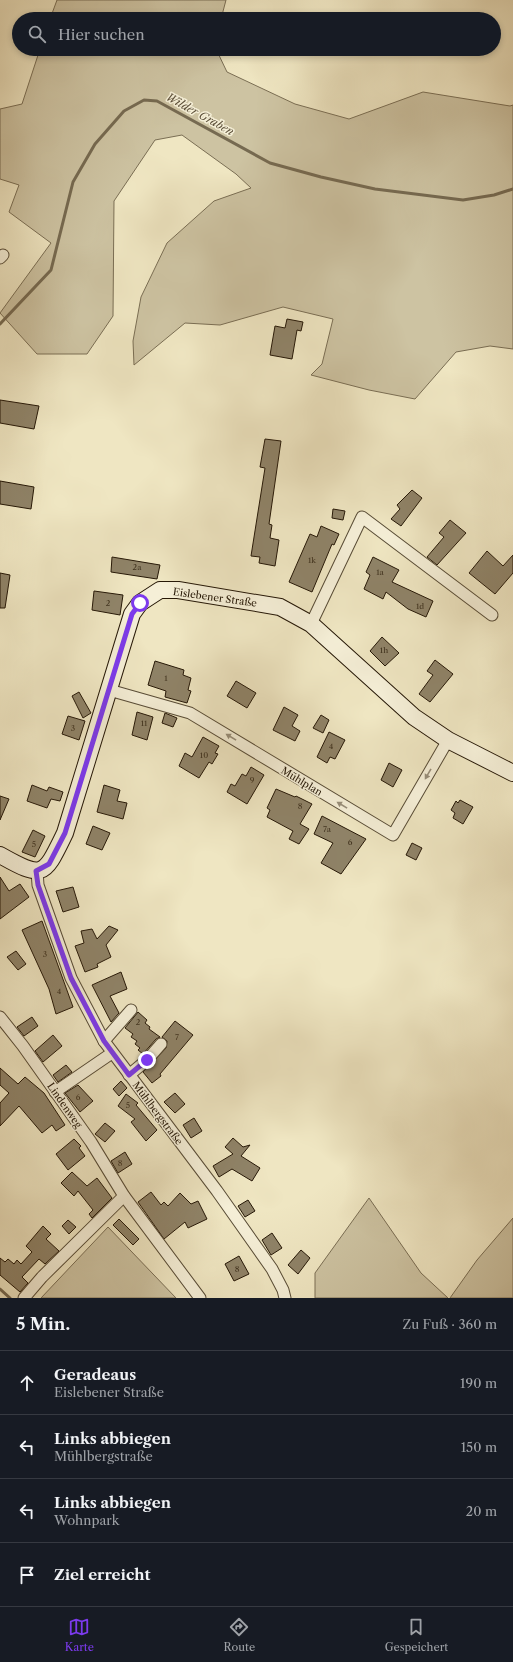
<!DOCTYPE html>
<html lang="de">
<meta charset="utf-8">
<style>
body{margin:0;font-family:"Libre Caslon Text",serif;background:#20242c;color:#f1f3f6}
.stop{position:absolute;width:12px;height:12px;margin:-9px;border:3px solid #7c3aed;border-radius:50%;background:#fff}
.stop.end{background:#7c3aed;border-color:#fff;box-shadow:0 1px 4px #0008}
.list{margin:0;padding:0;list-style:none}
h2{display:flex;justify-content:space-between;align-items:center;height:52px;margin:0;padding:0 16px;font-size:17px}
h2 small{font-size:13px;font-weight:400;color:#9ea1a6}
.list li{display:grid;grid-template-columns:26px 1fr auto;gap:12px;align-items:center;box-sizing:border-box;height:64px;padding:0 16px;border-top:1px solid #363941}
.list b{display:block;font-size:15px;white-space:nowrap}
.list p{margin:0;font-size:13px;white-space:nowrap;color:#9ea1a6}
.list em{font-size:13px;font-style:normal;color:#9ea1a6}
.icon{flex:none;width:22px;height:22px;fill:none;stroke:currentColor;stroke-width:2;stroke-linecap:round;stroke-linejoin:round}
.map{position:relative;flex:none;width:513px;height:1298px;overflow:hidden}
.search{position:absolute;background:#171b24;box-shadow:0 2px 6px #0003;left:12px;right:12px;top:12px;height:44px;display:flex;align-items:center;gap:10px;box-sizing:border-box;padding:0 14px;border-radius:22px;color:#9ea1a6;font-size:15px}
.sheet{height:308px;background:#171b24}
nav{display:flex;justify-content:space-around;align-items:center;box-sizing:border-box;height:56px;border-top:1px solid #363941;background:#171b24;font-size:11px;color:#9ea1a6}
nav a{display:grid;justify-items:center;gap:2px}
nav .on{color:#7c3aed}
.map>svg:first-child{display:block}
.green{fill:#cdc3a2;stroke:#7a6e54}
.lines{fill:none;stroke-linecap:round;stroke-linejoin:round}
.stream{stroke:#766a51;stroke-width:3}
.building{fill:#8f8368;stroke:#261807}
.minor-casing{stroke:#584c36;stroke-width:13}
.secondary-casing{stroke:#261807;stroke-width:18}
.minor{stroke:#f5efd7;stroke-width:11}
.secondary{stroke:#f5efd7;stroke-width:16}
.oneway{fill:#988e79}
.route{stroke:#7c3aed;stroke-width:5}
.labels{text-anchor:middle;stroke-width:3;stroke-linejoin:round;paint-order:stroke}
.number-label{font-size:8px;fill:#40331f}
.street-label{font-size:10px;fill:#261807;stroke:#f5efd7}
.water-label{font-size:11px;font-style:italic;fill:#5b4e38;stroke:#f5efd7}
</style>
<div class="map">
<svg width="513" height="1298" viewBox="0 0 513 1298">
<rect width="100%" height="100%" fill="#efe6c2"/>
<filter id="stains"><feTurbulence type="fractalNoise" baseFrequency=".005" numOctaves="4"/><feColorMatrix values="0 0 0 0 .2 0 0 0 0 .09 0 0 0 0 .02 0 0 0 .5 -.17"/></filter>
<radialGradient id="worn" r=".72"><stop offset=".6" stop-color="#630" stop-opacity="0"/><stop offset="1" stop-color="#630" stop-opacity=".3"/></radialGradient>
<g class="green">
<polygon points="57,0 226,0 221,19 50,19"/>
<polygon points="40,49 216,49 227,72 295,104 349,119 423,92 510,106 513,105 513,349 490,346 456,352 415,399 369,390 311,375 322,364 333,319 283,307 220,325 185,323 134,365 133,341 141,297 167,243 214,201 251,188 236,174 182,135 155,140 114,201 113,316 87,354 37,354 0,313 51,243 9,212 19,185 0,179 0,109 22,104"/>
<polygon points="369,1198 421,1273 448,1298 315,1298 315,1273"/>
<polygon points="513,1218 513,1298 450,1298 477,1260"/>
<polygon points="108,1227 176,1298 41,1298"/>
</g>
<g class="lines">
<g class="stream">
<polyline points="0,324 51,270 73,182 95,144 124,111 144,100 157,101 270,163 321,177 375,189 463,200 494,195 513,189"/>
<polyline points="0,1289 10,1298"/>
</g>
</g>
<g class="building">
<polygon points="287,319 303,322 301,331 297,330 292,359 270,355 275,326 285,328"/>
<polygon points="0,400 39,406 34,429 0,423"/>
<polygon points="265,439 281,441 269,524 272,525 270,538 279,540 275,566 259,563 260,557 251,556 265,468 260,467"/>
<polygon points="0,481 34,487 31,509 0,504"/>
<polygon points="412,490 422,498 401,526 391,519 400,509 397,505"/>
<polygon points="333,509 345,511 343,520 332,518"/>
<polygon points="450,520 466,533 437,565 427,557 444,537 439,533"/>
<polygon points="321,526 339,534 334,545 332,544 312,592 289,582 310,534 317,537"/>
<polygon points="487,551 503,566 513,555 513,573 495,594 469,573"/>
<polygon points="112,557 160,565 157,579 111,572"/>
<polygon points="373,557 399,570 392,582 433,601 426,617 408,609 386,592 383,599 364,589 370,575 366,572"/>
<polygon points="0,573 10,575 5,608 0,608"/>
<polygon points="94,591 123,595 120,615 92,610"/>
<polygon points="382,637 399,653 385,666 370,651"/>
<polygon points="435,660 453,674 430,702 419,694 433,675 427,671"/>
<polygon points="155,661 184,670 183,675 191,678 188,690 191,691 187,703 165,697 166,691 148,685"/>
<polygon points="236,681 256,693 247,708 227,696"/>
<polygon points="79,692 91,713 83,718 72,696"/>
<polygon points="284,707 298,715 292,726 300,731 295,741 273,730"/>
<polygon points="137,712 153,717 147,740 132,735"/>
<polygon points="165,713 177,718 173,727 162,723"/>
<polygon points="321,715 329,720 323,733 313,728"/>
<polygon points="68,716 85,721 79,740 62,734"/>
<polygon points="329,732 345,740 335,759 330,757 327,763 317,757"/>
<polygon points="203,737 219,746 215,753 218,754 212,764 209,762 199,778 179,766 185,753 192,757"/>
<polygon points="389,763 402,770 393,787 381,780"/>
<polygon points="251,767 264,775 247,804 227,792 231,784 235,786 242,774 246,776"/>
<polygon points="32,785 47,791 49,787 63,792 60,801 51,799 47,808 27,801"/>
<polygon points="104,785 120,790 117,801 127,803 123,819 97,812"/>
<polygon points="276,789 295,797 296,796 312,804 300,824 309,829 299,844 289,839 293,831 267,817 270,810 267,808"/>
<polygon points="0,796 9,799 0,820"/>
<polygon points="460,800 473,807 463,824 453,818 455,813 451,810 456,801 458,803"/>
<polygon points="322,816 366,839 341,874 321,863 333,843 314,834"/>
<polygon points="93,826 110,833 102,850 86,844"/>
<polygon points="33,830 45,836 35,857 22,852"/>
<polygon points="412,843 422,848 416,860 406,855"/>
<polygon points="0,877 9,891 20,884 29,897 0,919"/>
<polygon points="73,887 79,907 63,912 56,891"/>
<polygon points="42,921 73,1007 56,1014 49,989 22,930"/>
<polygon points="109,926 118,930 106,945 111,957 97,964 98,967 85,972 75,946 84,943 81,931 92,929 97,939"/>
<polygon points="16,951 26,964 18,970 7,957"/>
<polygon points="121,972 127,989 110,996 119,1013 111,1022 92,985"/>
<polygon points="138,1012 147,1020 145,1023 150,1027 149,1029 160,1037 156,1039 143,1054 138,1050 140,1048 135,1044 137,1041 131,1037 133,1034 125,1028"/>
<polygon points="32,1017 38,1026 24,1036 17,1027"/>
<polygon points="175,1021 193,1035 160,1074 161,1076 152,1083 143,1072 166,1048 167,1041 162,1037"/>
<polygon points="53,1035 62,1046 43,1062 35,1051"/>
<polygon points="66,1065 72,1072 58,1082 53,1075"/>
<polygon points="0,1068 18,1084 25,1077 44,1093 65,1125 56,1131 52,1125 42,1133 19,1106 0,1126 0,1103 9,1093 0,1085"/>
<polygon points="121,1081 127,1088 119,1096 113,1089"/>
<polygon points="78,1085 93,1101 80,1112 65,1093"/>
<polygon points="175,1093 185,1104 175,1113 164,1102"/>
<polygon points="126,1094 138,1103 136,1105 157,1130 146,1141 131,1122 135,1119 118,1106"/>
<polygon points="194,1118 202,1131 191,1138 183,1125"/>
<polygon points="105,1123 115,1131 105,1142 95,1134"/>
<polygon points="233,1138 243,1147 250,1145 241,1156 260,1168 252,1181 232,1169 219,1177 213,1166 233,1154 225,1147"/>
<polygon points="74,1139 81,1146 79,1148 85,1156 68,1170 56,1154"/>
<polygon points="125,1152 132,1164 118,1173 111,1161"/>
<polygon points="72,1172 87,1186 97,1178 112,1198 92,1218 89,1214 93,1210 78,1191 74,1196 61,1183"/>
<polygon points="151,1192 161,1205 164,1202 168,1206 180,1193 191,1204 198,1201 207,1219 188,1228 185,1222 164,1239 138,1202"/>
<polygon points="248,1200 255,1211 245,1217 238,1206"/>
<polygon points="119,1219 139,1239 133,1245 113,1225"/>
<polygon points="68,1220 76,1227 69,1234 62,1226"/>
<polygon points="43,1226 51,1234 46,1239 59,1251 45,1264 39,1259 22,1277 28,1283 20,1292 0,1275 0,1258 5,1262 8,1259 14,1264 17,1260 21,1264 32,1252 26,1246"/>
<polygon points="272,1233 282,1248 271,1255 262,1240"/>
<polygon points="301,1250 310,1258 298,1274 288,1265"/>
<polygon points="239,1256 249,1274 234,1281 225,1264"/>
</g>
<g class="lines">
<g class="minor-casing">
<g id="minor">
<polyline points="0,258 3,255"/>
<polyline points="311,624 362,517 492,615"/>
<polyline points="109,690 190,713 393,835 448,740"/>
<polyline points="37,871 38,885 71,978 104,1041 217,1191 272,1269 283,1290 285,1298"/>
<polyline points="0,1017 23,1046 91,1142 124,1196 200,1298"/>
<polyline points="104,1041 131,1010"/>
<polyline points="129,1075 147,1060 161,1044"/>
<polyline points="55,1092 112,1053"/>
<polyline points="24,1298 42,1277 124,1196"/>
</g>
</g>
<g class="secondary-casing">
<path id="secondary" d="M0,855C44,880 44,876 65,833L132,614L140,603L160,590H178L280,607L311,624L414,717L448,740L513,773"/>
</g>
<use href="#minor" class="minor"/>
<use href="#secondary" class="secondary"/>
</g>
<defs><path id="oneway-solid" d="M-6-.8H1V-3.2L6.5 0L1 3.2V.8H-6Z"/></defs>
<g class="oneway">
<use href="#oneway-solid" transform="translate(231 737) rotate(-149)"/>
<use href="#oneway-solid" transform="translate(428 774) rotate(120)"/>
<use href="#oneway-solid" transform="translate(342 805) rotate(-149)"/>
</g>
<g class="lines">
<polyline class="route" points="140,603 132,614 65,833 49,864 36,871 38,885 71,978 104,1041 129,1075 147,1060"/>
</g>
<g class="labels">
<g class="number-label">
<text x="312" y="563">1k</text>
<text x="137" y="570">2a</text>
<text x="380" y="575">1a</text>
<text x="108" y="606">2</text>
<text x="420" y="609">1d</text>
<text x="384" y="653">1h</text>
<text x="166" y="681">1</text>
<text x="144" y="726">11</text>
<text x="73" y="731">3</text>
<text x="331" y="749">4</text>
<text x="204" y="758">10</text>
<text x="252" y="783">9</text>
<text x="300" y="809">8</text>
<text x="327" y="832">7a</text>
<text x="350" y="845">6</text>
<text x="34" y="847">5</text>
<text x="45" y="957">3</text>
<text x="59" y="994">4</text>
<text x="138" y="1025">2</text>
<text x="177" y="1040">7</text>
<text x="78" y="1100">6</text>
<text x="128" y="1108">5</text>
<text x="120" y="1166">8</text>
<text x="237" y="1272">8</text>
</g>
<g class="street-label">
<text transform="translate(215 597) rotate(8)" y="4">Eislebener Straße</text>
<text transform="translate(302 781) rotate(31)" y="4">Mühlplan</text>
<text transform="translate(65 1105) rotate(55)" y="4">Lindenweg</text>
<text transform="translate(158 1113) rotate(53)" y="4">Mühlbergstraße</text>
</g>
<g class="water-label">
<text transform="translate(200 114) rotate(29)" y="4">Wilder Graben</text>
</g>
</g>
<rect width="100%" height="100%" filter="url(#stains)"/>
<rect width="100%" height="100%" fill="url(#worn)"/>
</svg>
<div class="stop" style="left:140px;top:603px"></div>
<div class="stop end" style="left:147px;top:1060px"></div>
<div class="search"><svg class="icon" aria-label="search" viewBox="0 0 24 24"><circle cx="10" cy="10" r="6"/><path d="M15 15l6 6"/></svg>Hier suchen</div>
</div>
<section class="sheet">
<h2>5 Min.<small>Zu Fuß · 360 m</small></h2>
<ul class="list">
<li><svg class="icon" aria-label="ahead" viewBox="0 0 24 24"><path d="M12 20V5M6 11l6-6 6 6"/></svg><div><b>Geradeaus</b><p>Eislebener Straße</p></div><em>190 m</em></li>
<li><svg class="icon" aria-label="left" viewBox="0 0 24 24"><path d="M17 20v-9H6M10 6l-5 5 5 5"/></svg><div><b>Links abbiegen</b><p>Mühlbergstraße</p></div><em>150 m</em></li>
<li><svg class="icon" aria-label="left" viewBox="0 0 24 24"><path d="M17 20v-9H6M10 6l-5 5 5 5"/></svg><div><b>Links abbiegen</b><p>Wohnpark</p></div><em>20 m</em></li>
<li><svg class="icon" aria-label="arrive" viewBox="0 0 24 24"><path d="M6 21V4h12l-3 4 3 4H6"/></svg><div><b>Ziel erreicht</b></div></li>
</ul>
</section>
<nav>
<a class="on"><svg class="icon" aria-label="map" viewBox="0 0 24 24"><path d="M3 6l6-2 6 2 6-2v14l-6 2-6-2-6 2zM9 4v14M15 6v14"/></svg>Karte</a>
<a><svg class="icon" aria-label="directions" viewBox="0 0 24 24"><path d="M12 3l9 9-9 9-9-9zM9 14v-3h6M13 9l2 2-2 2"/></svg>Route</a>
<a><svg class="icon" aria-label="saved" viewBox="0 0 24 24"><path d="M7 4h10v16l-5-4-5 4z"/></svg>Gespeichert</a>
</nav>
